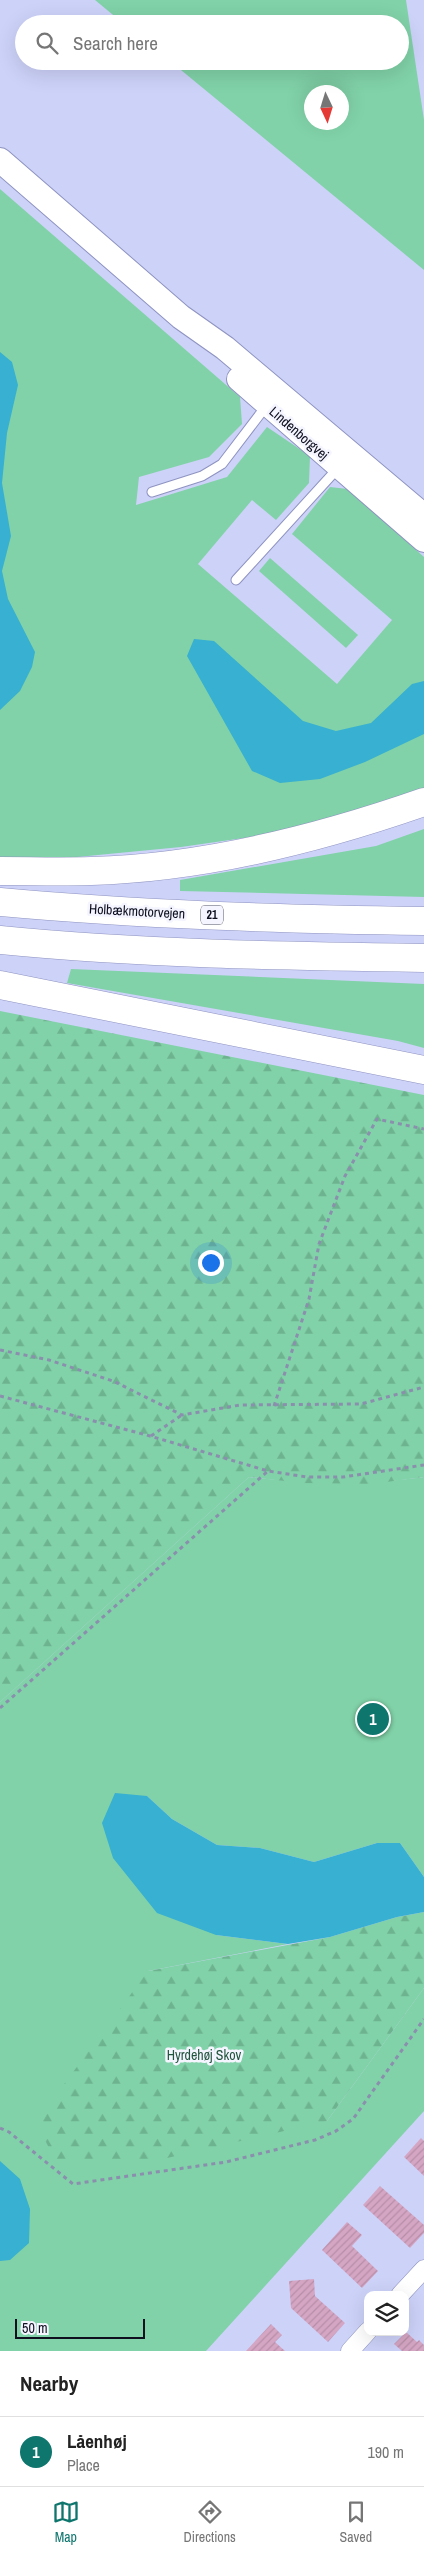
<!DOCTYPE html>
<meta charset="utf-8">
<style>
body{margin:0;font-family:"Archivo Narrow",sans-serif;background:#f6f6f6;color:#222}
.controls{position:absolute;right:15px;bottom:15px;display:grid;overflow:hidden;border-radius:10px;box-shadow:0 5px 20px #0002}
.controls button{width:45px;height:45px;display:grid;place-items:center;padding:0;border:0;border-bottom:1px solid #e0e0e0;background:#fff;color:#222;font:25px sans-serif}
.compass{position:absolute;left:304px;top:85px;width:45px;height:45px;border-radius:50%;background:#fff;box-shadow:0 5px 20px #0002;rotate:176deg}
.scale{position:absolute;left:15px;bottom:12px;width:130px;box-sizing:border-box;padding-left:5px;border:2px solid #0e0f1f;border-top:0;font-size:14px;line-height:18px;white-space:nowrap;color:#0e0f1f;-webkit-text-stroke:4px #f4f5ff;paint-order:stroke}
.you{position:absolute;left:210px;top:1262px;width:18px;height:18px;margin:-12px;border:4px solid #fff;border-radius:50%;background:#1a73e8;box-shadow:0 0 0 8px #1a73e833}
.badge{display:grid;place-items:center;width:32px;height:32px;border-radius:50%;background:#0f766e;color:#fff;font-size:16px;font-weight:700}
.pin{position:absolute;translate:-50% -50%;border:2px solid #fff;box-shadow:0 1px 5px #0006}
.list{margin:0;padding:0;list-style:none}
h2{display:flex;justify-content:space-between;align-items:center;height:65px;margin:0;padding:0 20px;font-size:21px}
h2 small{font-size:16px;font-weight:400;color:#767676}
.list li{display:grid;grid-template-columns:32px 1fr auto;gap:15px;align-items:center;box-sizing:border-box;height:70px;padding:0 20px;border-top:1px solid #e0e0e0}
.list b{display:block;font-size:19px;white-space:nowrap}
.list p{margin:0;font-size:16px;white-space:nowrap;color:#767676}
.list em{font-size:16px;font-style:normal;color:#767676}
.icon{flex:none;width:28px;height:28px;fill:none;stroke:currentColor;stroke-width:2;stroke-linecap:round;stroke-linejoin:round}
.map{position:relative;flex:none;width:424px;height:2351px;overflow:hidden}
.search{position:absolute;background:#fff;box-shadow:0 5px 20px #0002;left:15px;right:15px;top:15px;height:55px;display:flex;align-items:center;gap:12px;box-sizing:border-box;padding:0 18px;border-radius:28px;color:#767676;font-size:19px}
.sheet{height:135px;background:#fff}
nav{display:flex;justify-content:space-around;align-items:center;box-sizing:border-box;height:70px;border-top:1px solid #e0e0e0;background:#fff;font-size:14px;color:#767676}
nav a{display:grid;justify-items:center;gap:2px}
nav .on{color:#0f766e}
.map>svg:first-child{display:block}
.grass{fill:#81d2a8;fill-rule:evenodd}
.forest{fill:url(#forest-firs)}
.water{fill:#37b0d1}
.building{fill:url(#building-hatch)}
.lines{fill:none;stroke-linecap:round;stroke-linejoin:round}
.service-casing{stroke:#8e93c0;stroke-width:11}
.minor-casing{stroke:#8e93c0;stroke-width:19}
.secondary-casing{stroke:#8e93c0;stroke-width:26}
.motorway-casing{stroke:#8e93c0;stroke-width:29}
.path{stroke:#8b8fae;stroke-width:3;stroke-dasharray:4 4;stroke-linecap:butt}
.service{stroke:#fff;stroke-width:9}
.minor{stroke:#fff;stroke-width:18}
.secondary{stroke:#fff;stroke-width:24}
.motorway{stroke:#fff;stroke-width:28}
.labels{text-anchor:middle;stroke-width:5;stroke-linejoin:round;paint-order:stroke}
.shield{fill:#f4f5ff;stroke:#535462;stroke-width:1}
.shield-label{font-size:12px;font-weight:bold;fill:#0e0f1f}
.street-label{font-size:14px;fill:#0e0f1f;stroke:#f4f5ff}
.park-label{font-size:14px;fill:#21543c;stroke:#f4f5ff}
</style>
<div class="map">
<svg width="424" height="2351" viewBox="0 0 424 2351">
<defs>
<pattern id="forest-firs" width="22" height="20" patternUnits="userSpaceOnUse" patternTransform="scale(1.25)"><rect width="22" height="20" fill="#81d2a8"/><path d="M5 1l3.5 6h-7zM16 11l3.5 6h-7z" fill="#6eb390"/></pattern>
<pattern id="building-hatch" width="6" height="6" patternUnits="userSpaceOnUse" patternTransform="scale(1.25)"><rect width="6" height="6" fill="#d5a6c4"/><path d="M-1 1l2-2M0 6l6-6M5 7l2-2" fill="none" stroke="#b68ea8"/></pattern>
</defs>
<rect width="100%" height="100%" fill="#cdd2f9"/>
<g class="grass">
<path d="M95,0H406L424,120V270L170,61H400V24H124ZM312,92H342V122H312Z"/>
<polygon points="0,189 240,397 242,424 209,457 139,477 136,505 227,477 267,427 310,456 309,483 276,520 252,500 198,564 337,684 392,620 292,534 330,487 348,489 424,557 424,789 353,814 258,836 181,847 46,860 0,857"/>
<polygon points="270,558 358,635 346,648 259,571"/>
<polygon points="424,829 424,897 180,891 180,880 376,846"/>
<polygon points="71,969 424,984 424,1048 398,1041 67,983"/>
<path d="M249,1477C312,1485 361,1485 424,1477V1877L400,1843H377L314,1862L260,1848L217,1845L172,1819L147,1796L216,1935L288,1944L148,1971L327,2121L424,1988V2111L206,2351H0V1702Z"/>
</g>
<g class="forest">
<polygon points="0,1011 424,1095 424,1477 371,1484 301,1483 249,1477 0,1702"/>
<polygon points="424,1912 424,1988 327,2121 141,2164 56,2162 36,2122 148,1971 330,1937 397,1917"/>
</g>
<g class="water">
<polygon points="0,352 12,362 18,385 7,433 2,483 11,536 2,571 8,599 35,652 32,667 20,691 0,710"/>
<polygon points="194,639 214,641 303,721 336,731 371,723 412,684 424,681 424,734 365,762 320,779 280,783 252,771 187,656"/>
<polygon points="115,1793 147,1796 172,1819 217,1845 260,1848 314,1862 377,1843 400,1843 424,1877 424,1912 397,1917 330,1937 288,1944 216,1935 157,1913 113,1858 102,1823"/>
<polygon points="0,2161 20,2179 30,2209 29,2243 10,2260 0,2261"/>
</g>
<g class="building">
<polygon points="421,2138 424,2141 424,2176 404,2157"/>
<polygon points="380,2186 424,2225 424,2233 410,2248 363,2205"/>
<polygon points="347,2222 362,2235 352,2246 378,2271 362,2288 322,2250"/>
<polygon points="314,2279 315,2296 345,2323 328,2342 291,2308 289,2281"/>
<polygon points="271,2324 282,2335 275,2342 285,2351 246,2351"/>
<polygon points="406,2332 417,2342 419,2340 424,2345 424,2351 402,2351 394,2344"/>
</g>
<g class="lines">
<g class="service-casing">
<g id="service">
<polyline points="152,492 202,476 222,464 267,405"/>
<polyline points="236,580 339,467"/>
</g>
</g>
<g class="minor-casing">
<g id="minor">
<polyline points="400,2295 424,2269"/>
<polyline points="350,2351 368,2331"/>
</g>
</g>
<g class="secondary-casing">
<g id="secondary">
<polyline points="0,160 181,317 225,348 424,516"/>
<polyline points="239,379 424,540"/>
</g>
</g>
<g class="motorway-casing">
<g id="motorway">
<path d="M0,871C30,871 61,872 91,871C204,868 318,839 424,802"/>
<path d="M0,902C141,915 283,919 424,921"/>
<path d="M0,940C141,954 282,956 424,958"/>
<polyline points="0,985 424,1070"/>
</g>
</g>
<g class="path">
<polyline points="0,1350 49,1360 113,1381 182,1415 240,1405 361,1404 424,1387"/>
<polyline points="0,1396 150,1436 268,1471 307,1477 343,1477 424,1465"/>
<polyline points="274,1406 309,1299 319,1244 345,1176 377,1119 424,1129"/>
<polyline points="151,1436 182,1415"/>
<polyline points="0,1708 268,1471"/>
<polyline points="0,2128 9,2132 73,2184 226,2162 315,2140 336,2131 353,2119 424,2019"/>
</g>
<use href="#service" class="service"/>
<use href="#minor" class="minor"/>
<use href="#secondary" class="secondary"/>
<use href="#motorway" class="motorway"/>
</g>
<g class="labels">
<rect class="shield" x="201" y="905.5" width="22" height="19" rx="4"/>
<g class="shield-label">
<text x="212" y="919">21</text>
</g>
<g class="street-label">
<text transform="translate(299 433) rotate(41)" y="5">Lindenborgvej</text>
<text transform="translate(137 911) rotate(3)" y="5">Holbækmotorvejen</text>
</g>
<g class="park-label">
<text x="204" y="2060">Hyrdehøj Skov</text>
</g>
</g>
</svg>
<div class="controls">
<button><svg class="icon" aria-label="layers" viewBox="0 0 24 24"><path d="M12 4l9 5-9 5-9-5zM3 14l9 5 9-5"/></svg></button>
</div>
<svg class="compass" viewBox="-18 -18 36 36"><path d="M0-13l5 13h-10z" fill="#e53935"/><path d="M0 13l5-13h-10z" fill="#767676"/></svg>
<div class="scale">50 m</div>
<div class="you"></div>
<div class="pin badge" style="left:373px;top:1719px">1</div>
<div class="search"><svg class="icon" aria-label="search" viewBox="0 0 24 24"><circle cx="10" cy="10" r="6"/><path d="M15 15l6 6"/></svg>Search here</div>
</div>
<section class="sheet">
<h2>Nearby<small></small></h2>
<ul class="list">
<li><span class="badge">1</span><div><b>Låenhøj</b><p>Place</p></div><em>190 m</em></li>
</ul>
</section>
<nav>
<a class="on"><svg class="icon" aria-label="map" viewBox="0 0 24 24"><path d="M3 6l6-2 6 2 6-2v14l-6 2-6-2-6 2zM9 4v14M15 6v14"/></svg>Map</a>
<a><svg class="icon" aria-label="directions" viewBox="0 0 24 24"><path d="M12 3l9 9-9 9-9-9zM9 14v-3h6M13 9l2 2-2 2"/></svg>Directions</a>
<a><svg class="icon" aria-label="saved" viewBox="0 0 24 24"><path d="M7 4h10v16l-5-4-5 4z"/></svg>Saved</a>
</nav>
